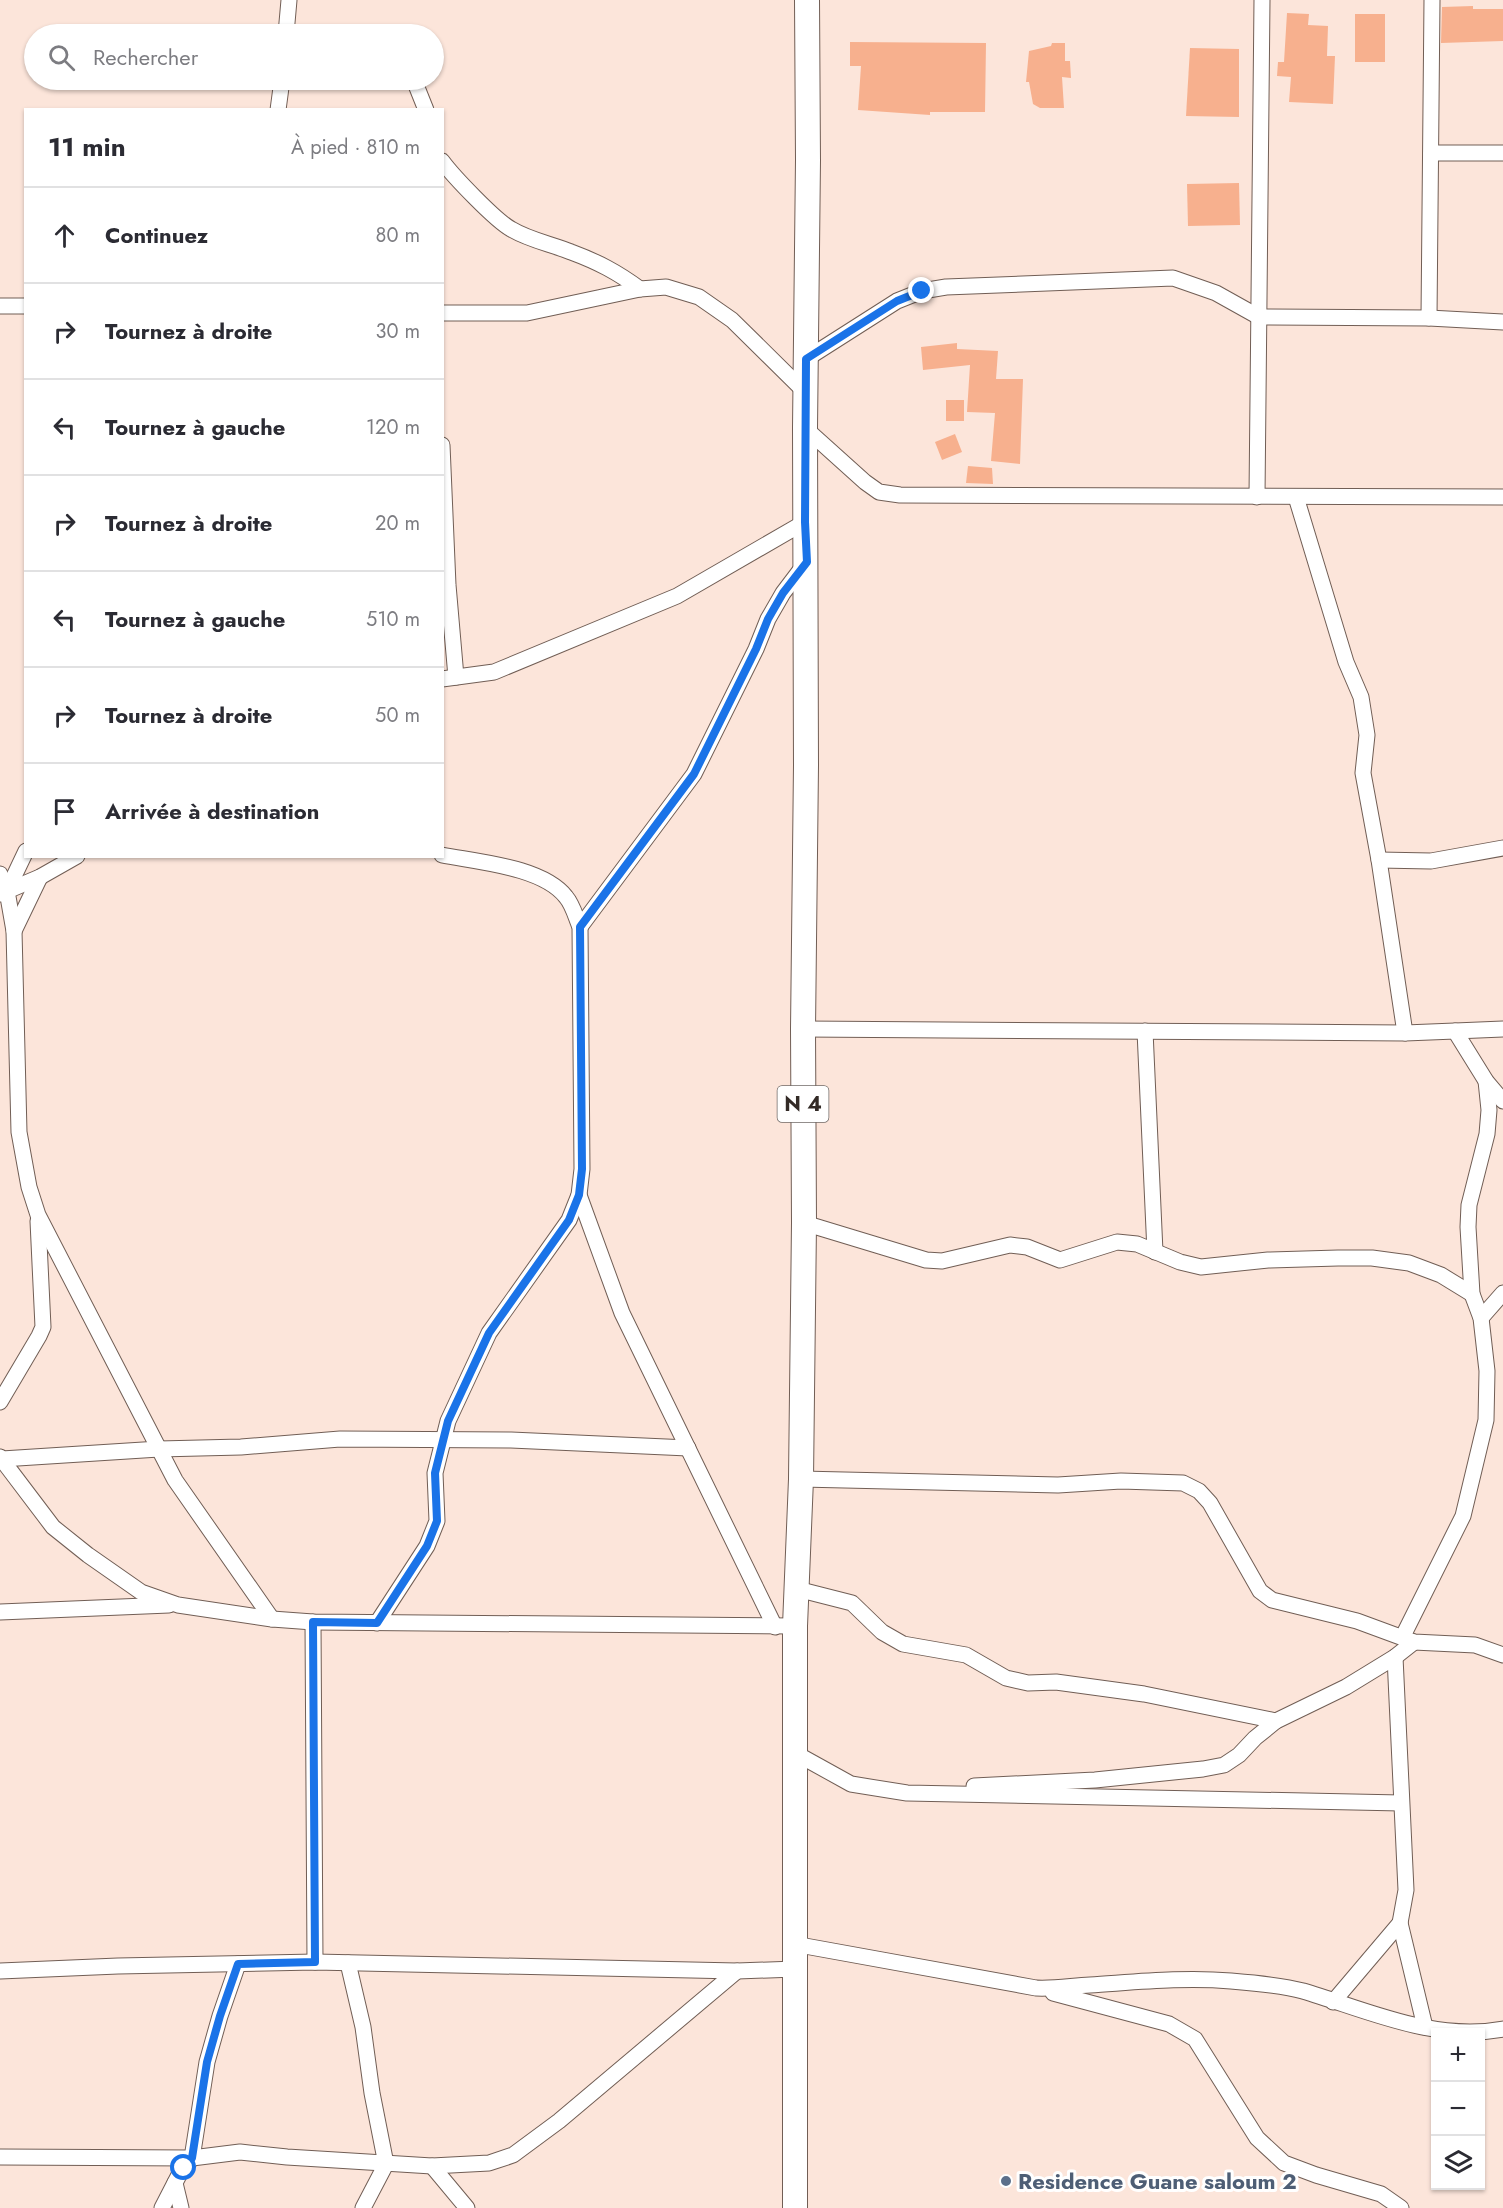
<!DOCTYPE html>
<html lang="fr">
<meta charset="utf-8">
<style>
body{margin:0;font-family:Jost,sans-serif;background:#f7f7f7;color:#2b2b33}
.controls{position:absolute;right:18px;bottom:18px;display:grid;overflow:hidden;border-radius:0px;box-shadow:0 2px 4px #0004}
.controls button{width:54px;height:54px;display:grid;place-items:center;padding:0;border:0;border-bottom:2px solid #e1e1e2;background:#fff;color:#2b2b33;font:30px sans-serif}
.stop{position:absolute;width:18px;height:18px;margin:-14px;border:4px solid #1a73e8;border-radius:50%;background:#fff}
.stop.end{background:#1a73e8;border-color:#fff;box-shadow:0 2px 6px #0008}
.list{margin:0;padding:0;list-style:none}
h2{display:flex;justify-content:space-between;align-items:center;height:78px;margin:0;padding:0 24px;font-size:26px}
h2 small{font-size:20px;font-weight:400;color:#7c7c81}
.list li{display:grid;grid-template-columns:39px 1fr auto;gap:18px;align-items:center;box-sizing:border-box;height:96px;padding:0 24px;border-top:2px solid #e1e1e2}
.list b{display:block;font-size:22px;white-space:nowrap}
.list em{font-size:20px;font-style:normal;color:#7c7c81}
.icon{flex:none;width:33px;height:33px;fill:none;stroke:currentColor;stroke-width:2;stroke-linecap:round;stroke-linejoin:round}
.map{position:relative;flex:none;width:1503px;height:2208px;overflow:hidden}
.search{position:absolute;background:#fff;box-shadow:0 2px 4px #0004;left:24px;top:24px;width:420px;height:66px;display:flex;align-items:center;gap:15px;box-sizing:border-box;padding:0 21px;border-radius:33px;color:#7c7c81;font-size:22px}
.panel{position:absolute;background:#fff;box-shadow:0 2px 4px #0004;left:24px;top:108px;width:420px;height:750px;border-radius:0px}
.map>svg:first-child{display:block}
.building{fill:#f7b08e}
.lines{fill:none;stroke-linecap:round;stroke-linejoin:round}
.street-casing{stroke:#715e55;stroke-width:17}
.primary-casing{stroke:#715e55;stroke-width:26}
.street{stroke:#fff;stroke-width:15}
.primary{stroke:#fff;stroke-width:24}
.route{stroke:#1a73e8;stroke-width:8}
.service-dot{fill:#5c6f8a;stroke:#fff;stroke-width:2}
.labels{text-anchor:middle;stroke-width:6;stroke-linejoin:round;paint-order:stroke}
.shield{fill:#fff;stroke:#706a67;stroke-width:1.5}
.shield-label{font-size:21px;font-weight:bold;fill:#332a26}
.service-label{font-size:22px;font-weight:bold;fill:#4e5e75;stroke:#fff;text-anchor:start}
</style>
<div class="map">
<svg width="1503" height="2208" viewBox="0 0 1503 2208">
<rect width="100%" height="100%" fill="#fce5da"/>
<g class="building">
<polygon points="1473,6 1473,9 1503,9 1503,41 1441,43 1442,7"/>
<polygon points="1287,13 1309,14 1308,25 1328,26 1327,56 1335,56 1333,104 1289,102 1291,77 1277,76 1278,62 1284,62"/>
<rect x="1355" y="14" width="30" height="48"/>
<polygon points="850,42 986,43 985,112 930,112 930,115 858,110 861,66 850,66"/>
<polygon points="1052,43 1065,43 1065,61 1070,61 1071,78 1062,77 1064,108 1040,108 1033,104 1029,82 1026,82 1029,51 1051,46"/>
<polygon points="1190,48 1239,49 1239,117 1186,116"/>
<polygon points="1239,183 1240,225 1188,226 1187,184"/>
<polygon points="957,343 957,349 998,351 996,379 1023,379 1020,464 991,461 995,413 967,412 970,365 923,370 921,347"/>
<rect x="946" y="400" width="18" height="21"/>
<polygon points="955,434 962,452 942,460 935,442"/>
<polygon points="968,466 992,468 993,484 966,483"/>
</g>
<g class="lines">
<g class="street-casing">
<g id="street">
<polyline points="286,34 289,0"/>
<polyline points="414,80 426,110"/>
<polyline points="278,110 282,80"/>
<polyline points="1431,153 1503,153"/>
<path d="M442,161C453,176 495,220 511,229C529,240 551,244 571,252C598,262 617,272 640,289"/>
<polyline points="0,306 26,306"/>
<polyline points="442,313 527,313 640,289 666,287 699,297 732,320 805,392"/>
<polyline points="1429,318 1432,0"/>
<polyline points="806,359 897,301 922,291 946,287 1173,278 1216,293 1259,317 1429,318 1503,322"/>
<polyline points="805,428 865,482 879,492 900,495 1503,497"/>
<polyline points="442,445 448,585 456,677"/>
<polyline points="1257,497 1262,0"/>
<polyline points="1296,497 1346,662 1361,697 1367,735 1363,773 1379,860 1405,1033"/>
<polyline points="442,679 494,672 677,596 805,522"/>
<polyline points="1379,860 1431,861 1503,848"/>
<polyline points="0,874 7,891 14,931 19,1132 29,1187 38,1215 175,1480 272,1619"/>
<polyline points="7,891 26,851"/>
<polyline points="0,894 40,877 77,856"/>
<polyline points="580,927 694,774 756,649 768,619 783,593 805,564"/>
<polyline points="14,931 40,877"/>
<polyline points="803,1029 1405,1033 1455,1031 1486,1081 1503,1101"/>
<polyline points="1145,1031 1155,1252"/>
<polyline points="1455,1031 1503,1029"/>
<polyline points="579,1195 622,1313 775,1627"/>
<polyline points="804,1223 926,1260 942,1261 1010,1245 1027,1247 1060,1260 1117,1242 1137,1244 1180,1262 1201,1267 1268,1260 1338,1258 1372,1258 1409,1263 1441,1275 1472,1294"/>
<polyline points="1481,1318 1503,1293"/>
<polyline points="0,1402 39,1336 43,1327 38,1221"/>
<polyline points="0,1457 53,1527 88,1555 141,1592 178,1605 272,1619 313,1622 795,1626"/>
<polyline points="2,1459 159,1449 241,1447 340,1439 511,1440 688,1448"/>
<polyline points="801,1479 1058,1485 1121,1481 1183,1483 1199,1491 1210,1503 1260,1591 1272,1600 1357,1621 1414,1642 1475,1645 1503,1655"/>
<polyline points="797,1589 852,1603 882,1632 903,1644 966,1655 1006,1678 1028,1683 1056,1682 1144,1694 1276,1721"/>
<polyline points="0,1612 169,1605"/>
<polyline points="313,1622 315,1962"/>
<path d="M377,1623L427,1546L437,1521L435,1473L448,1421L489,1333L569,1220L579,1195L582,1169L580,927C576,918 573,905 566,897C543,867 478,862 442,855"/>
<polyline points="1403,1636 1463,1516 1486,1420 1487,1371 1481,1318 1472,1294 1468,1227 1469,1205 1487,1134 1489,1110 1486,1081"/>
<polyline points="795,1753 851,1784 907,1793 1401,1803"/>
<polyline points="974,1786 1095,1780 1203,1769 1224,1765 1239,1755 1255,1738 1276,1721 1346,1687 1395,1657 1414,1642"/>
<polyline points="1400,1923 1425,2027"/>
<path d="M794,1944L1036,1988C1054,1989 1071,1986 1090,1985C1137,1982 1184,1977 1231,1981C1255,1983 1281,1985 1303,1991C1367,2010 1434,2042 1503,2029"/>
<polyline points="348,1963 363,2027 372,2093 386,2164 363,2208"/>
<polyline points="0,1971 118,1966 315,1962 737,1971 795,1969"/>
<polyline points="1053,1993 1169,2024 1195,2039 1257,2138 1284,2163 1316,2175 1381,2194 1401,2208"/>
<polyline points="1333,2002 1400,1923 1406,1890 1395,1657"/>
<polyline points="0,2157 192,2158 240,2152 287,2157 432,2166 489,2163 513,2155 559,2121 737,1971"/>
<polyline points="432,2166 467,2208"/>
<polyline points="175,2183 181,2208"/>
<polyline points="162,2208 179,2175 192,2158 207,2062 220,2016 238,1964"/>
</g>
</g>
<g class="primary-casing">
<polyline id="primary" points="795,2208 795,1626 801,1479 804,1223 803,1029 806,765 805,428 808,160 807,0"/>
</g>
<use href="#street" class="street"/>
<use href="#primary" class="primary"/>
</g>
<g class="lines">
<polyline class="route" points="184,2168 192,2158 207,2062 220,2016 238,1964 315,1962 313,1622 377,1623 427,1546 437,1521 435,1473 448,1421 489,1333 569,1220 579,1195 582,1169 580,927 694,774 756,649 768,619 783,593 807,562 805,522 806,359 897,301 922,291"/>
</g>
<circle class="service-dot" cx="1006" cy="2181" r="6"/>
<g class="labels">
<rect class="shield" x="777.5" y="1086" width="51" height="36" rx="4.5"/>
<g class="shield-label">
<text x="803" y="1111">N 4</text>
</g>
<g class="service-label">
<text x="1018" y="2189">Residence Guane saloum 2</text>
</g>
</g>
</svg>
<div class="controls">
<button>+</button>
<button>−</button>
<button><svg class="icon" aria-label="layers" viewBox="0 0 24 24"><path d="M12 4l9 5-9 5-9-5zM3 14l9 5 9-5"/></svg></button>
</div>
<div class="stop" style="left:184px;top:2168px"></div>
<div class="stop end" style="left:922px;top:291px"></div>
<div class="search"><svg class="icon" aria-label="search" viewBox="0 0 24 24"><circle cx="10" cy="10" r="6"/><path d="M15 15l6 6"/></svg>Rechercher</div>
<section class="panel">
<h2>11 min<small>À pied · 810 m</small></h2>
<ul class="list">
<li><svg class="icon" aria-label="ahead" viewBox="0 0 24 24"><path d="M12 20V5M6 11l6-6 6 6"/></svg><div><b>Continuez</b></div><em>80 m</em></li>
<li><svg class="icon" aria-label="right" viewBox="0 0 24 24"><path d="M7 20v-9h11M14 6l5 5-5 5"/></svg><div><b>Tournez à droite</b></div><em>30 m</em></li>
<li><svg class="icon" aria-label="left" viewBox="0 0 24 24"><path d="M17 20v-9H6M10 6l-5 5 5 5"/></svg><div><b>Tournez à gauche</b></div><em>120 m</em></li>
<li><svg class="icon" aria-label="right" viewBox="0 0 24 24"><path d="M7 20v-9h11M14 6l5 5-5 5"/></svg><div><b>Tournez à droite</b></div><em>20 m</em></li>
<li><svg class="icon" aria-label="left" viewBox="0 0 24 24"><path d="M17 20v-9H6M10 6l-5 5 5 5"/></svg><div><b>Tournez à gauche</b></div><em>510 m</em></li>
<li><svg class="icon" aria-label="right" viewBox="0 0 24 24"><path d="M7 20v-9h11M14 6l5 5-5 5"/></svg><div><b>Tournez à droite</b></div><em>50 m</em></li>
<li><svg class="icon" aria-label="arrive" viewBox="0 0 24 24"><path d="M6 21V4h12l-3 4 3 4H6"/></svg><div><b>Arrivée à destination</b></div></li>
</ul>
</section>
</div>
